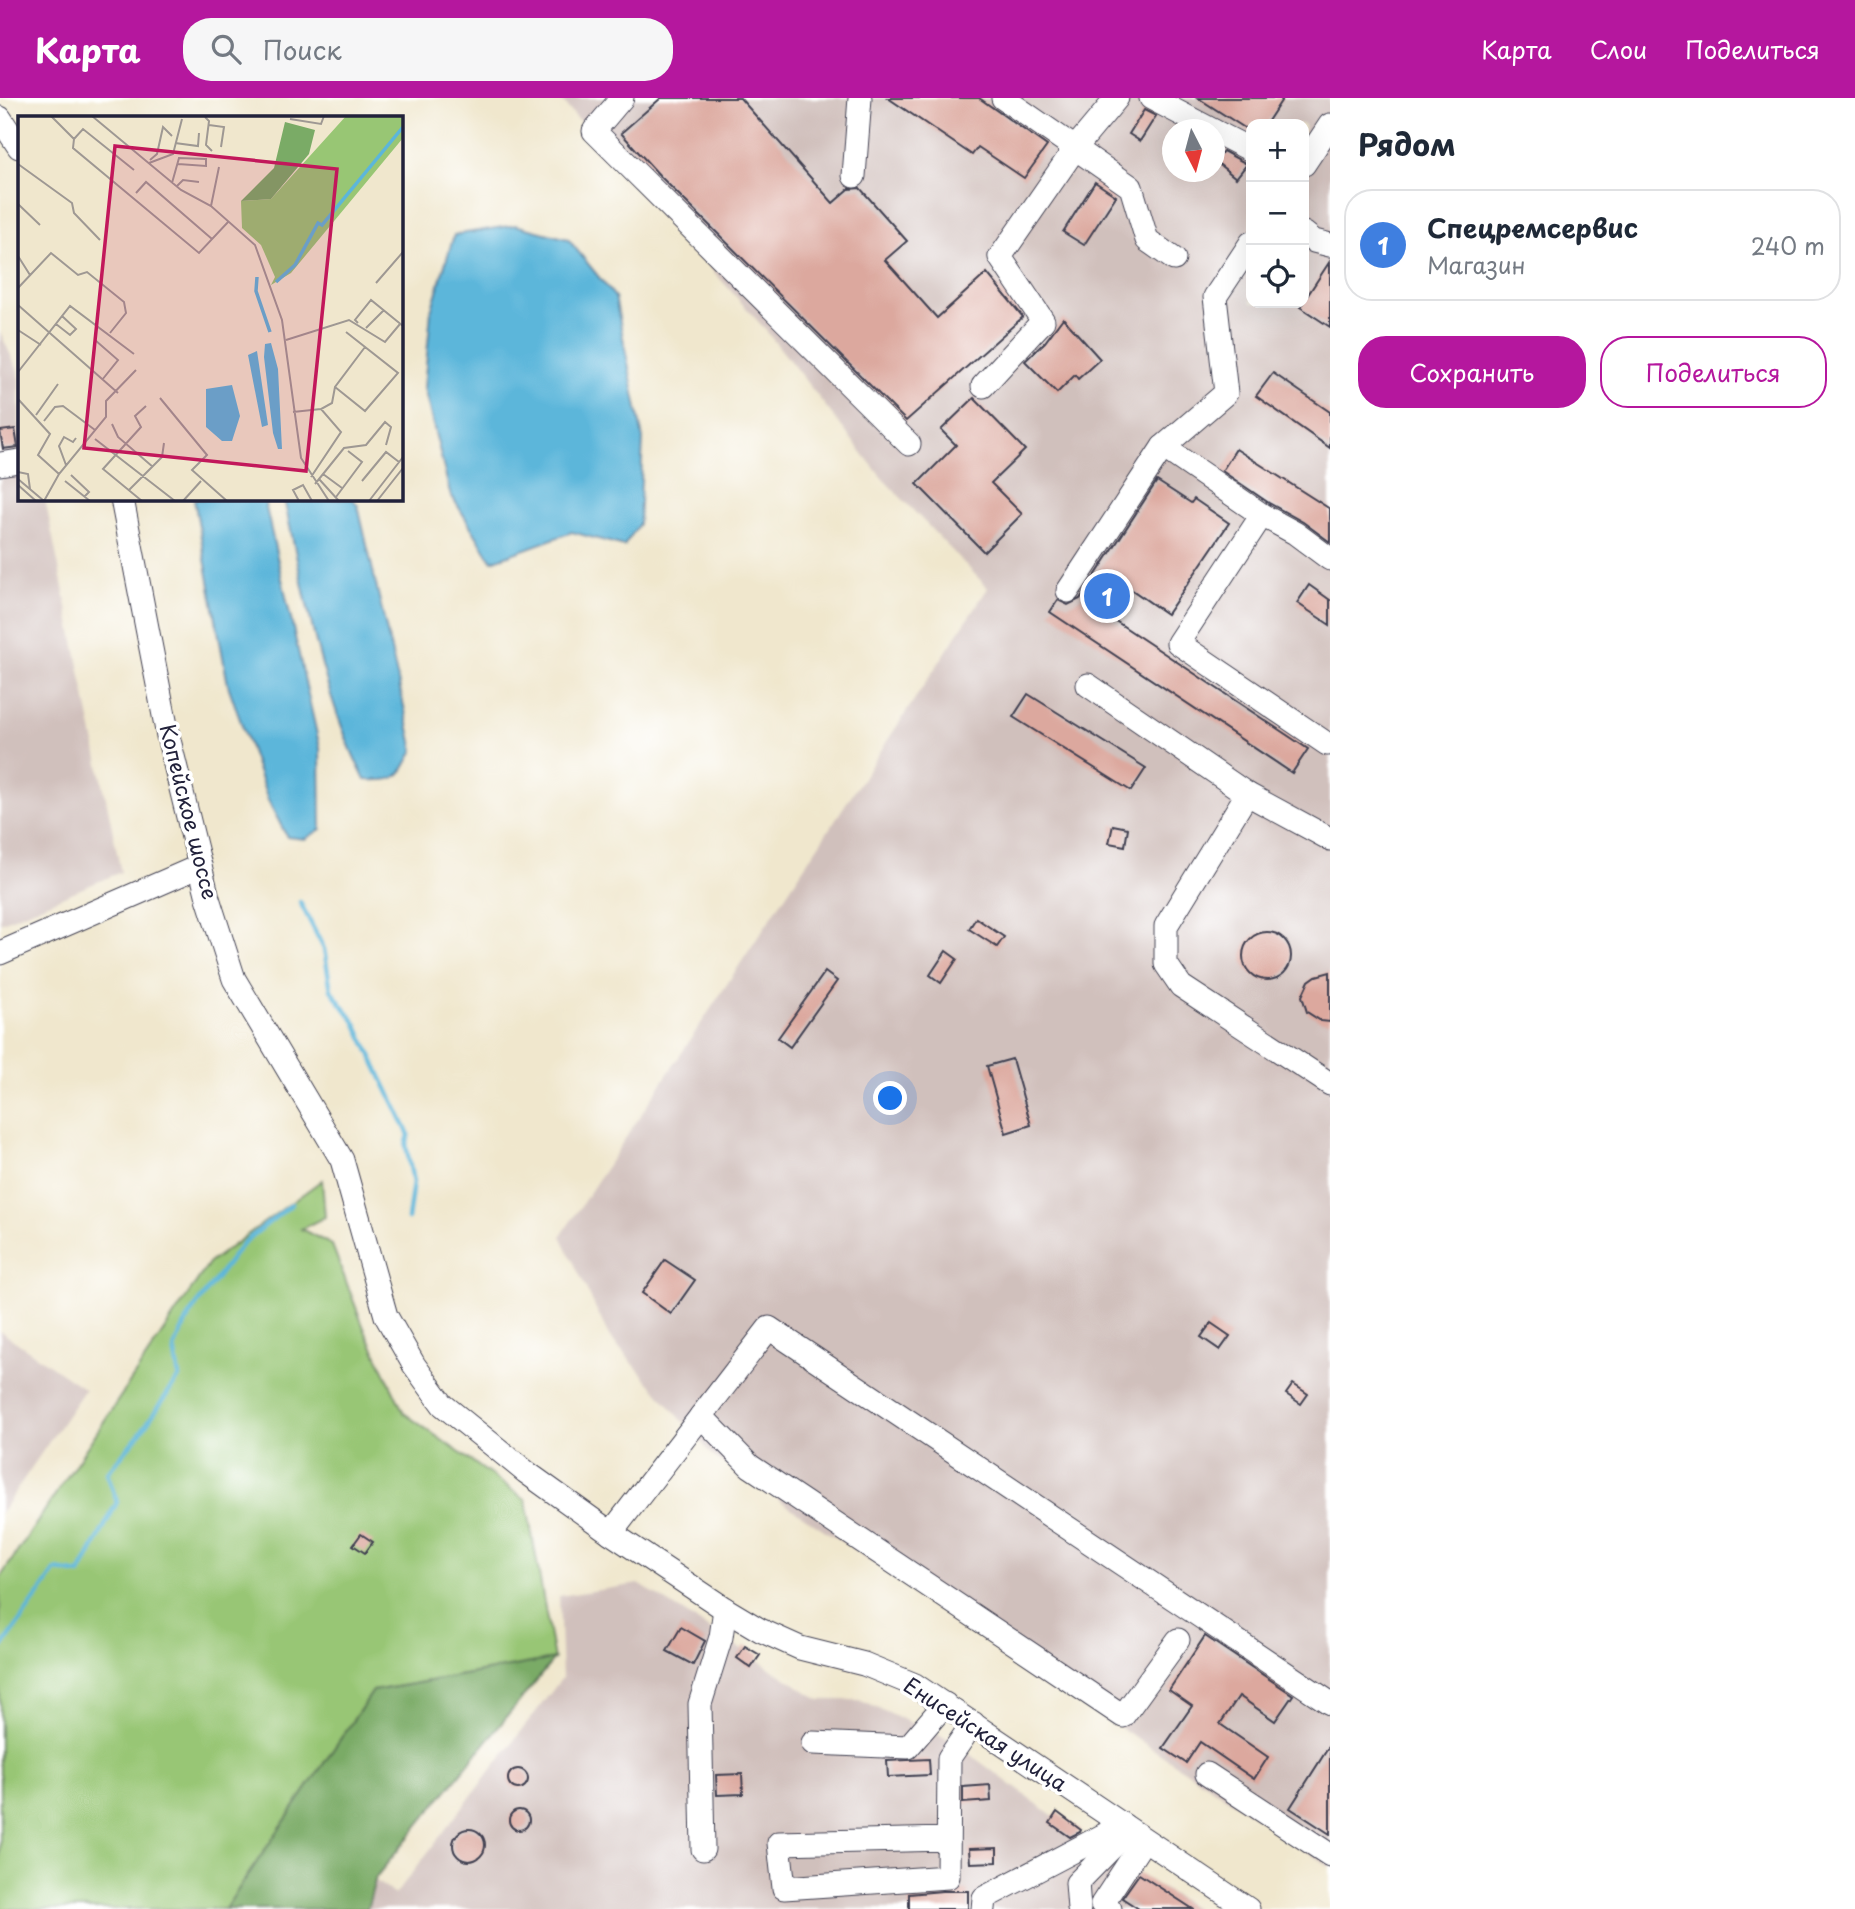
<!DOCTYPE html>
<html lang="ru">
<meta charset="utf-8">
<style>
body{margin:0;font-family:"Playpen Sans",sans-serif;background:#f6f6f7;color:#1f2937}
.controls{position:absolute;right:21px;top:21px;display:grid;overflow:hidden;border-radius:14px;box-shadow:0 7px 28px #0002}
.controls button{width:63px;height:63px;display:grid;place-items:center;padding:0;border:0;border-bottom:2px solid #e0e1e3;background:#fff;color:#1f2937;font:35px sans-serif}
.compass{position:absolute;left:1162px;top:21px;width:63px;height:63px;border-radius:50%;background:#fff;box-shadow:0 7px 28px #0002;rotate:174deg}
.you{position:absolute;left:891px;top:1001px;width:24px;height:24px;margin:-18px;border:5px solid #fff;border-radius:50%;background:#1a73e8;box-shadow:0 0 0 10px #1a73e833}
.badge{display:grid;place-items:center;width:46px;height:46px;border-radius:50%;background:#b5179e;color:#fff;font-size:23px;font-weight:700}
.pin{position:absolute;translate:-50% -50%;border:4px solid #fff;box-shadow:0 2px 7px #0006}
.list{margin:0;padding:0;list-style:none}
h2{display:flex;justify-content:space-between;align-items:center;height:91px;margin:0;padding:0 28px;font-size:30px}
h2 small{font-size:23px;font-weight:400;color:#747a83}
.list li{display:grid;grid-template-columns:46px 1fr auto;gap:21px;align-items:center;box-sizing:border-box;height:112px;margin:0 14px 14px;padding:0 14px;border:2px solid #e0e1e3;border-radius:28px}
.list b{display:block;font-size:26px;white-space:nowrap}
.list p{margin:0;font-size:23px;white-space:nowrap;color:#747a83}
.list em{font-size:23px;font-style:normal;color:#747a83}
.actions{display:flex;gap:14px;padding:21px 28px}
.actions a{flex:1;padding:16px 0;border:2px solid #b5179e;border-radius:28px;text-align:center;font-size:24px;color:#b5179e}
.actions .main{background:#b5179e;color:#fff}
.icon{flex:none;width:38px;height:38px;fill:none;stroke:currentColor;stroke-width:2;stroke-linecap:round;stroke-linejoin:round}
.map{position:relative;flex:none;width:1330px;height:1811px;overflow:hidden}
header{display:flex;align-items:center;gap:42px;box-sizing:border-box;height:98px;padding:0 35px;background:#b5179e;color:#fff}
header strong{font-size:33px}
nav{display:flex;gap:38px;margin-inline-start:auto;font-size:24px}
.search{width:490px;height:63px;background:#f6f6f7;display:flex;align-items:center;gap:18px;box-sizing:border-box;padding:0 24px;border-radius:28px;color:#747a83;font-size:26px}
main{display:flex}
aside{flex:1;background:#fff}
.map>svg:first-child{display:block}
.industrial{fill:#d0c0bc;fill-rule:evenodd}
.green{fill:#98c674;stroke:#5d7458;stroke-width:2}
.forest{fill:#7aab66;stroke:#4e6650;stroke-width:2}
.water{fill:#5cb6da;stroke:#3f6c8a;stroke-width:2}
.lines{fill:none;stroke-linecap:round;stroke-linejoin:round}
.stream{stroke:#5cb6da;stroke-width:4.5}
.building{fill:#dca89e}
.minor-casing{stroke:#414051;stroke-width:25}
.minor{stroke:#fff;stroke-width:23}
.labels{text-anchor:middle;stroke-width:7;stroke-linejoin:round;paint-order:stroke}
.street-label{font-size:21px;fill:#22223b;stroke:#fff}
.inset-river{fill:none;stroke:#5cb6da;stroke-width:3.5}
.inset-road{fill:none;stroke:#9e9893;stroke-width:2}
.view{fill:#c2185b;fill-opacity:0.15;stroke:#c2185b;stroke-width:3.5}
.inset-edge{fill:none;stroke:#22223b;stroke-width:3.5}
</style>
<header>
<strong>Карта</strong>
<div class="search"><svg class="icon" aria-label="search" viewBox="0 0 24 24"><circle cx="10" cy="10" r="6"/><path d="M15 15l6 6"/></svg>Поиск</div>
<nav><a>Карта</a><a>Слои</a><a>Поделиться</a></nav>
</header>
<main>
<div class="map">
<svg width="1330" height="1811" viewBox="0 0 1330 1811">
<rect width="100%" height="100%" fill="#fff"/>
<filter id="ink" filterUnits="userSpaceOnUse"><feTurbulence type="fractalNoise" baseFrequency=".0143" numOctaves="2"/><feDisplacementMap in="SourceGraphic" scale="14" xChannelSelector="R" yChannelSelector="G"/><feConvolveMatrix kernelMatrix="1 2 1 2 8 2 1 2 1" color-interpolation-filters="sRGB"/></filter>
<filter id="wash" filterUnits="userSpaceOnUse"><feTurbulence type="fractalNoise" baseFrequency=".00686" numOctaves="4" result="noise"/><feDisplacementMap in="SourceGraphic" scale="28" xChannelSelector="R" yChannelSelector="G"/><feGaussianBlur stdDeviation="1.57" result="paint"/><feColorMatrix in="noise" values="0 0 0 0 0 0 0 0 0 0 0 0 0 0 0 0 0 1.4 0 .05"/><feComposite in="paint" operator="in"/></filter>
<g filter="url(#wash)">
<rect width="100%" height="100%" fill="#f0e7cd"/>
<g class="industrial">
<path d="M559,0H1330V1769L713,1358L609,1238L561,1138L988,490L882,380L764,230ZM1251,26H1304V205H1251ZM1172,32H1214V74H1172Z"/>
<polygon points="0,234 19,275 19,401 45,401 121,774 0,825"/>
<polygon points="0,1233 85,1291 0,1416"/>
<polygon points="639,1486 820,1602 859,1602 952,1643 1098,1751 1196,1811 366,1811 373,1781 395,1797 562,1580 559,1498"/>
</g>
<polygon class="green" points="322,1082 325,1119 301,1131 332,1147 364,1230 404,1315 526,1402 554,1561 373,1593 225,1811 0,1811 0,1480 209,1165"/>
<polygon class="forest" points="554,1561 376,1779 367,1811 225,1811 373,1593"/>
<g class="water">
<polygon points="515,127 568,141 615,199 643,341 639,426 624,448 572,434 492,463 450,395 424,290 431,213 454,137"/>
<polygon points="194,401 264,401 320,650 321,731 305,741 287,739 268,702 228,587"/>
<path d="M284,401H353L358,408L414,652C399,681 398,683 365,682C321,595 305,495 284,401Z"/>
</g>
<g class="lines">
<g class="stream">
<polyline points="300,804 324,851 331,892 355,924 409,1037 406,1047 413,1084 408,1121"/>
<polyline points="0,1552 56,1472 80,1476 117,1404 107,1375 141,1334 179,1279 174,1250 190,1216 242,1146 292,1106"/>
</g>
</g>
<g id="blocks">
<g class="building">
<polygon points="661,0 740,0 833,105 849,91 860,90 907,143 885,162 937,220 987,175 1023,219 906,323 661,79 621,35"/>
<polygon points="888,0 979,0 1047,48 1024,80 978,49 972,57"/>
<polygon points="1198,0 1283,0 1266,26 1251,26 1251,34"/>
<polygon points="1144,12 1156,18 1140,43 1129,36"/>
<polygon points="1223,53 1247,66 1236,80 1215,63"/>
<polygon points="1095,84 1116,98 1084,147 1063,134"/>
<polygon points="1330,163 1330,229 1300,209"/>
<polygon points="1063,220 1100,261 1078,281 1075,277 1057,295 1025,263 1045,244"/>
<polygon points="1273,275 1330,314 1330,350 1256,298"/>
<polygon points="974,300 1025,352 991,385 1022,416 984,454 917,386 956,347 941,332"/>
<polygon points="15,331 18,349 3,351 0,333"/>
<polygon points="1236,351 1330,411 1330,444 1303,424 1269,405 1222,373"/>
<polygon points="1157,383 1191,405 1194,401 1229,425 1167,516 1116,481 1096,510 1308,651 1292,675 1050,514 1058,502 1068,507 1080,501"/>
<polygon points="1309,487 1330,502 1330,527 1297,505"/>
<polygon points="1028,596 1146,670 1131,693 1013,619"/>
<polygon points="1113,727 1128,730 1125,748 1109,745"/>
<polygon points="976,820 1004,839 997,849 969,831"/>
<circle cx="1267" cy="858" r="24"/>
<polygon points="946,853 957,861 941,885 930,877"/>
<polygon points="825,874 837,883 790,949 778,940"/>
<polygon points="1330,874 1330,924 1321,923 1307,914 1302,898 1309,883 1316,878"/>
<polygon points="1012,961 1031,1027 1006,1035 987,968"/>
<polygon points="665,1162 695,1182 671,1216 642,1195"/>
<polygon points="1211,1225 1230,1238 1220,1252 1201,1239"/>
<polygon points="1293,1286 1308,1296 1301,1306 1286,1296"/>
<polygon points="361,1436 373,1444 365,1455 353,1447"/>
<polygon points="681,1529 705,1543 693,1567 667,1553"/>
<polygon points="1205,1538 1293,1597 1275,1623 1239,1598 1220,1626 1268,1659 1254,1681 1200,1644 1186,1665 1163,1650 1192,1608 1169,1592"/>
<polygon points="745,1548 760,1557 751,1570 737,1560"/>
<polygon points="1330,1647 1330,1736 1290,1710"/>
<polygon points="929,1661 930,1677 888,1679 887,1663"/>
<circle cx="518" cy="1681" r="10"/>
<polygon points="742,1676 743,1696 717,1697 716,1677"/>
<polygon points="990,1687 991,1703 963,1705 963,1689"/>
<circle cx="519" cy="1722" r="10"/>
<polygon points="1057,1714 1081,1732 1080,1734 1070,1739 1050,1725"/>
<circle cx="469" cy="1747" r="16"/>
<polygon points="997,1750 997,1764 970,1765 969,1751"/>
<polygon points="1139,1776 1193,1811 1139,1811 1122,1800"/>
<polygon points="942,1793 968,1793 968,1811 909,1811 909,1796"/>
</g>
</g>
</g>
<g filter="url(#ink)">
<use href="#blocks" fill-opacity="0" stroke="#414051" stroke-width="2"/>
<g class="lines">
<g class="minor-casing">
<g id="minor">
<polyline points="622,0 594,33 909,346"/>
<polyline points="1003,0 1131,89 1147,142 1174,161"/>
<polyline points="1151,0 1212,32"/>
<polyline points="0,20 19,49"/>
<polyline points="1214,33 1251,52"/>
<polyline points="1304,66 1330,27"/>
<polyline points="854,78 860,0"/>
<polyline points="1304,135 1314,143 1330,147"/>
<polyline points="983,288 1043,223 1000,159 1076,49 1117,0"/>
<polyline points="1163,349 1262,417 1295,435 1330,461"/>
<polyline points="0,366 19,363"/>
<polyline points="122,401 168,638 208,800 234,881 342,1062 386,1218 414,1267 443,1307 526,1374 611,1435 725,1511 760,1532 800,1550 864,1566 915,1587 1248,1811"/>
<polyline points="1262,417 1178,545 1327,646"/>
<polyline points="1068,493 1163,349 1226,295 1215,199 1251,145"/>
<polyline points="1088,587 1247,696 1330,741"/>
<polyline points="1247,696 1166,828 1166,866 1181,888 1330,986"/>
<polyline points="0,855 200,768"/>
<polyline points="701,1318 750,1368 1123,1618 1178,1542"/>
<polyline points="611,1435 769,1230 1330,1605"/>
<polyline points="813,1645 908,1649 945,1606"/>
<polyline points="1207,1676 1330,1757"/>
<polyline points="948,1741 779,1745 784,1790 948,1779 949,1660 973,1625"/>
<polyline points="703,1751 700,1606 721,1539 725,1511"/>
<polyline points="983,1811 984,1800 1123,1727"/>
<polyline points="1079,1811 1077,1785 1129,1732"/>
<polyline points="1110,1811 1102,1806 1144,1742"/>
</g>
</g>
<use href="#minor" class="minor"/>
</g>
</g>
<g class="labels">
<g class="street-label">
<text transform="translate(188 714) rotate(76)" y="7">Копейское шоссе</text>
<text transform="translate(985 1637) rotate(33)" y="7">Енисейская улица</text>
</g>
</g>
<g transform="translate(18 18)">
<rect width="385" height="385" fill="#f0e7cd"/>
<path d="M328,0H385V22L273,157L253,169L257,161L243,129L224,112L223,85L253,83Z" fill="#98c674"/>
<path d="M267,6L297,14L291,38L253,83L223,85L256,52Z" fill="#7aab66"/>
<path d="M253,227L260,253L264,333H260L255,317L246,241L247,228ZM239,235L250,309L244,311L230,239ZM214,269L222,300L214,325H204L188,311V273Z" fill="#5cb6da"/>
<path class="inset-river" d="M239,161L238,175L252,216M258,166L277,149L300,107L304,109L385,11"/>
<path class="inset-road" d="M33,0L56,23L65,13L116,54M74,0L163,74L193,90L237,129L264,204L283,342L311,385M187,1L191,5L188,29L194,35M272,3L303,8L306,0M191,9L206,11L203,31M56,23L55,32L181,137L211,105M157,27L180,30L181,17M132,44L139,38L145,11L154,20M131,47L155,38L164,3M0,48L54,87L56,97L82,124M154,67L161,42L188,43V50L160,48M158,71L165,64L181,66M118,77L128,66L194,123M0,88L22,109M193,90L201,51M0,140L12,159M358,167L385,136M0,172L33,137L60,159L69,156L106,186L108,197L92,217M0,189L100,277M340,207L337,204L353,184L385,210M38,208L52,219L58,213L44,200M348,212L366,194M0,214L23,229M77,224L100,244L84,264M268,224L331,204L367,226L382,208M0,256L52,190L116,238M317,271L347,295L380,257L328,216M142,282L189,339L174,354L209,385M0,283L32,318L20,339L41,358M275,296L303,293M18,299L40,268M26,305L37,291L45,290L77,314M94,308L100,321L135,351M77,323L157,385M48,349L41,330L46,321L55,326L58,322M0,356L10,358L12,373M305,358L324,372M53,359L71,376L66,381M293,361L323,316L303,293L314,287L317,271L347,231M0,363L26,385M301,363L321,385M47,365L72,385M344,365L368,336L381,346M297,368L326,332L348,329L367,306L373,311L368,329M0,369L18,385M111,374L144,341L146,327M318,381L344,346L330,335M26,385L41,358L88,301V285L118,254M124,385L85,353L123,311L117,300L128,290M165,385L183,365M281,385L275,374L285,369L294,385M351,385L385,341M359,385L385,352"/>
<path class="view" d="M97,30L319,53L288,355L66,332Z"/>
<rect width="385" height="385" class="inset-edge"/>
</g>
</svg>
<div class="controls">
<button>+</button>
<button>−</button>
<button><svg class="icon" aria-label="locate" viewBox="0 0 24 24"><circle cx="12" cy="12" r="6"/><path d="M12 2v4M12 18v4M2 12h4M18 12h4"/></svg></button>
</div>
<svg class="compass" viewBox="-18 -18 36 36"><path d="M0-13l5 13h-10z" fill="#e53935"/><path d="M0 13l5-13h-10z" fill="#747a83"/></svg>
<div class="you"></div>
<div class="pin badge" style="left:1107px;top:498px;background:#3f7fe0">1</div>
</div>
<aside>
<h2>Рядом<small></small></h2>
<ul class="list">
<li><span class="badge" style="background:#3f7fe0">1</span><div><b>Спецремсервис</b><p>Магазин</p></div><em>240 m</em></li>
</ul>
<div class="actions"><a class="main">Сохранить</a><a>Поделиться</a></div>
</aside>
</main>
